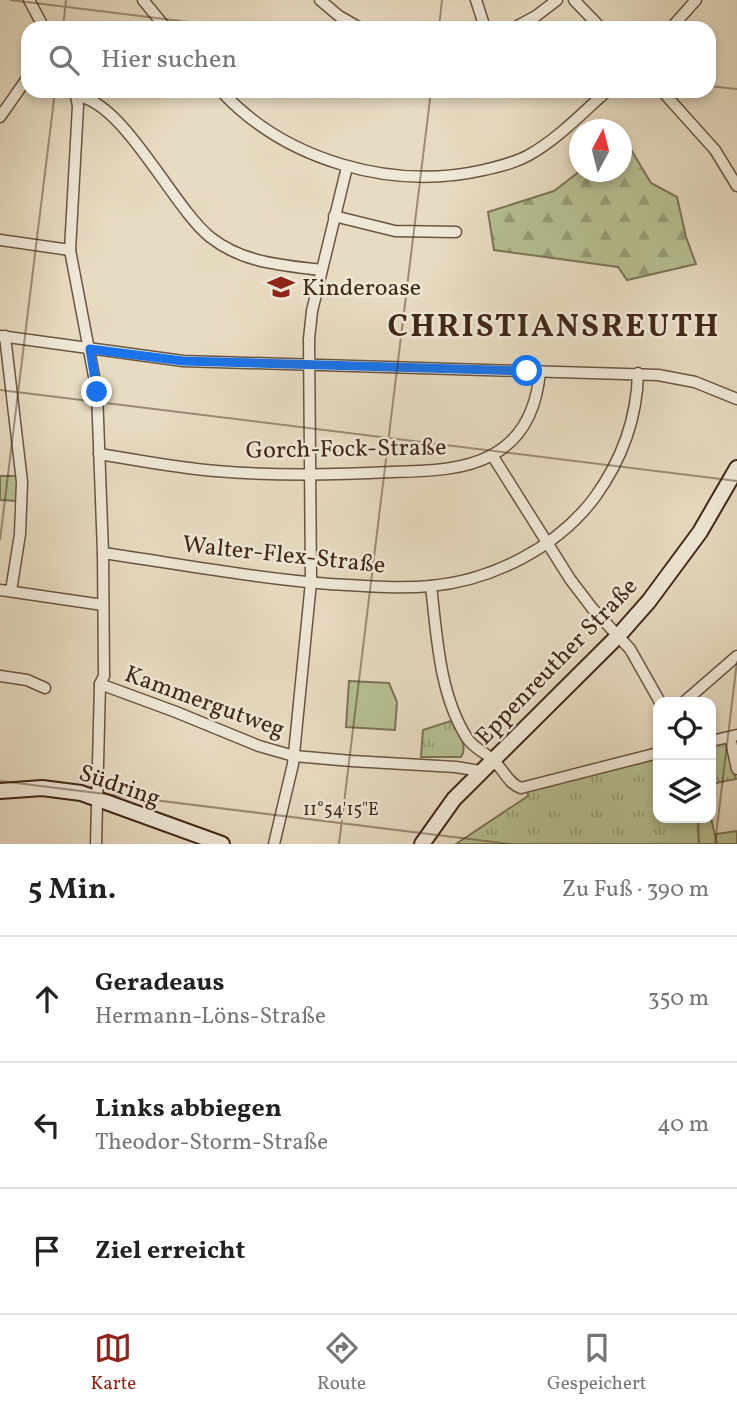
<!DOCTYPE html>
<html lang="de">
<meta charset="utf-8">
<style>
body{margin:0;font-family:Vollkorn,serif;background:#f6f6f6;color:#222}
.controls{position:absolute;right:21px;bottom:21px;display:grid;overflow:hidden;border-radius:14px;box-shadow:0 4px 10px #0003}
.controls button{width:63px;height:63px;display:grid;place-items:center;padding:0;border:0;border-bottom:2px solid #e0e0e0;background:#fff;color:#222;font:35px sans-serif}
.compass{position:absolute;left:569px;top:119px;width:63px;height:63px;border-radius:50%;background:#fff;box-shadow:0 4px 10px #0003;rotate:7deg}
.stop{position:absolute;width:21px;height:21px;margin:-16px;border:5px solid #1a73e8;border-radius:50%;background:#fff}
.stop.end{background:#1a73e8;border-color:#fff;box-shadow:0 2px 7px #0008}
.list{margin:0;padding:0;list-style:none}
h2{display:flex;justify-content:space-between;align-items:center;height:91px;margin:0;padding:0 28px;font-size:30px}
h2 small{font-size:23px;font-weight:400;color:#767676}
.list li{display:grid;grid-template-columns:46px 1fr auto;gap:21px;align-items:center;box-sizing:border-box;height:126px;padding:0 28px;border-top:2px solid #e0e0e0}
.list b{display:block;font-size:26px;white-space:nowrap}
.list p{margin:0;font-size:23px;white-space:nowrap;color:#767676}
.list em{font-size:23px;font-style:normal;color:#767676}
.icon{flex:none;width:38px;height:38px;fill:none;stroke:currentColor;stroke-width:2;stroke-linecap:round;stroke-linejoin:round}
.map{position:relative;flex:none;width:737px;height:844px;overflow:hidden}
.search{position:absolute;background:#fff;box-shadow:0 4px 10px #0003;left:21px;right:21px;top:21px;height:77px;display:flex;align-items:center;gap:18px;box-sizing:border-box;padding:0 24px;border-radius:21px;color:#767676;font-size:26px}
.sheet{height:469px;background:#fff}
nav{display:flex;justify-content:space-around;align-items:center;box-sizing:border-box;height:98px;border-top:2px solid #e0e0e0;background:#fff;font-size:19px;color:#767676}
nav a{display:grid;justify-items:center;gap:4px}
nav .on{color:#8f2418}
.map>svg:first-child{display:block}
.grass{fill:url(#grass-tufts);stroke:#7b7455;stroke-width:2}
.forest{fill:url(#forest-firs);stroke:#7b7455;stroke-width:2}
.park{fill:#b6c093;stroke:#7b7455;stroke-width:2}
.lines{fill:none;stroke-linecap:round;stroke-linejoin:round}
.street-casing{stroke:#6a5542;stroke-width:13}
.secondary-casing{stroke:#402817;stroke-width:18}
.street{stroke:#efe8d7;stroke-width:10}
.secondary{stroke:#efe8d7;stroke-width:14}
.route{stroke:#1a73e8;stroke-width:9}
.ticks{fill:none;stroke:#402817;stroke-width:2;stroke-opacity:0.45}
.labels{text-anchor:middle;stroke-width:5;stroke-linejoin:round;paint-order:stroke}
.poi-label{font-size:24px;fill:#402817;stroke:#efe8d7;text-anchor:start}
.street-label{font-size:24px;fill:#402817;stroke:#efe8d7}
.district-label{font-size:32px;font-weight:bold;letter-spacing:2px;fill:#402817;stroke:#efe8d7}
.ticks-label{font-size:18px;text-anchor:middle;fill:#402817;stroke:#efe8d7;stroke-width:5;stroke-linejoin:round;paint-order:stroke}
</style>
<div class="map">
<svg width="737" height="844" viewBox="0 0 737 844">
<defs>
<pattern id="grass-tufts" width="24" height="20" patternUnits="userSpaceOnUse" patternTransform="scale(1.75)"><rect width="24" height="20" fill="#b6c093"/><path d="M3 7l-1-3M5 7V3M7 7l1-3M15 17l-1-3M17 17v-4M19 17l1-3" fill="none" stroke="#959c77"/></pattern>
<pattern id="forest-firs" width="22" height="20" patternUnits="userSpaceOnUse" patternTransform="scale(1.75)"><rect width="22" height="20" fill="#b6c093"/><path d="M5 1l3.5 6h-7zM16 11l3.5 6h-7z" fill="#959c77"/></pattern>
</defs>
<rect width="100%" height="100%" fill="#e7dbc1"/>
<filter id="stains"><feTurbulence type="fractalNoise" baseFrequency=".00286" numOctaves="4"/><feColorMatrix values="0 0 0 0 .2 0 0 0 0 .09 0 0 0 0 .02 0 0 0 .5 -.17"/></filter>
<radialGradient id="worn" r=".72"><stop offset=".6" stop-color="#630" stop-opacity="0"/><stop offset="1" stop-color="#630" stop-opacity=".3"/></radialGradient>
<g class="grass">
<path d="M451,721C457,732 469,745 461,757H421L423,730Z"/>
<polygon points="726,741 736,779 711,784 711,744"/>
<polygon points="658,757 658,818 698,818 699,844 456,844 528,796 527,788"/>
<polygon points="737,831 737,844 717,844 715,838 717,834"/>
</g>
<g class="forest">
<polygon points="624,138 651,183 677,197 686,237 696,264 627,280 618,267 494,250 488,212 554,191 580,171 622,172 622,140"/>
<polygon points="698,818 711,818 717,844 699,844"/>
</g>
<g class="park">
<polygon points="0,476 17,476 17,501 0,500"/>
<polygon points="349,681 389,683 397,702 395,730 346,727"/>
</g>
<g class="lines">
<g class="street-casing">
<g id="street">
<polyline points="29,0 44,28"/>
<polyline points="143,0 166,28"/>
<polyline points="320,0 339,16 360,28"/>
<polyline points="476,0 485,28"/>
<polyline points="574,0 601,28"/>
<polyline points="514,28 536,16 557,0"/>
<polyline points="671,28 696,0"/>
<polyline points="75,91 78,106 70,250 97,392 103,553 104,676 100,684 96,844"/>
<path d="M221,91C286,161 392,191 484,170C500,166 515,163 529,155C558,139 583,112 607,91"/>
<polyline points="662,91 715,150 737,186"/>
<path d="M77,96C124,102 172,206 210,237C243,263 281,265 321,270"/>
<polyline points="0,117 28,77"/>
<polyline points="334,216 395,231 456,232"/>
<polyline points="0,240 70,250"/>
<polyline points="0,336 183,361 658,375 695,382 737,399"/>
<polyline points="5,336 22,482 20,534 11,591"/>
<path d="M99,454C138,460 177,468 216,471C274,476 334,475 392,472C425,471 463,471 492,455C524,438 537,406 540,371"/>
<polyline points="492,455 570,579 592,608 630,649 660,702"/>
<path d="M103,553C179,564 254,578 330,584C363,586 398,589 431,586C493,580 558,547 595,497C621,461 637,418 638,373"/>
<path d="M431,586C437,636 439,694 467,738C474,749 486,752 495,762C504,771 509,784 521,788L658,753"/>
<polyline points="0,590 103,605"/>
<polyline points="0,676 27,680 45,688"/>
<polyline points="100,684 176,712 259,746 294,756 352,761 456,767 480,771"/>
<polyline points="684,702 737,656"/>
<polyline points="730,737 737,769"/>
<polyline points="711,741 737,735"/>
<polyline points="274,844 293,764 311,582 309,339 312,311 347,167"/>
</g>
</g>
<g class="secondary-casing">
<g id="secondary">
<polyline points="0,791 42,788 81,793 222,844"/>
<polyline points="422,844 454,799 619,635 649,601 700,532 737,468"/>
</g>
</g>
<use href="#street" class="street"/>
<use href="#secondary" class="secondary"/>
</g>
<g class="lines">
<polyline class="route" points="97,392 90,349 183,361 527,371"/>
</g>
<path class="ticks" d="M10,0L238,28M63,28L66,0M439,28L442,0M709,86L737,89M0,390L737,481M0,540L55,91M0,781L510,844M339,844L431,91M715,844L737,661"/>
<defs>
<g id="school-bare" transform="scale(2.1)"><path d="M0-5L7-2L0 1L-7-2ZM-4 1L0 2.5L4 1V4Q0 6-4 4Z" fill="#8f2418" stroke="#efe8d7" stroke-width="2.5" paint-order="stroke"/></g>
</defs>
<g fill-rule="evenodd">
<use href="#school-bare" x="281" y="287"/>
</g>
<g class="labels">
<g class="poi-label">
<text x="302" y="295">Kinderoase</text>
</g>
<g class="street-label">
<text transform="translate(346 448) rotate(-1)" y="8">Gorch-Fock-Straße</text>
<text transform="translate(284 554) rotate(6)" y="8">Walter-Flex-Straße</text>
<text transform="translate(556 661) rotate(-46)" y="8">Eppenreuther Straße</text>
<text transform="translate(205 701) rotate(20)" y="8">Kammergutweg</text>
<text transform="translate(120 785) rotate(19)" y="8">Südring</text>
</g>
<g class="district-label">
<text x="554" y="336">CHRISTIANSREUTH</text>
</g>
</g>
<g class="ticks-label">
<text x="341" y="815">11°54'15"E</text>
</g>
<rect width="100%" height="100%" filter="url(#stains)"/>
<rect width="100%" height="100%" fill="url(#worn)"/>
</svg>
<div class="controls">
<button><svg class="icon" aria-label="locate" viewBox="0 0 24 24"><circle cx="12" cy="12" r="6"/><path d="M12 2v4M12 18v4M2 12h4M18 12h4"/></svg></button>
<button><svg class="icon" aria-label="layers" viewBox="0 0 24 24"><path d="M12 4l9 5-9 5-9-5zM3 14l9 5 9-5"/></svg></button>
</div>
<svg class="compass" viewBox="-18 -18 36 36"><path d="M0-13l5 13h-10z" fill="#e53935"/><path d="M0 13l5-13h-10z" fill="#767676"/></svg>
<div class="stop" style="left:527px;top:371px"></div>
<div class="stop end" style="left:97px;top:392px"></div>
<div class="search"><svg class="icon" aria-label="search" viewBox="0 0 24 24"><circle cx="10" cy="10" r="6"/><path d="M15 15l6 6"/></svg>Hier suchen</div>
</div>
<section class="sheet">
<h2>5 Min.<small>Zu Fuß · 390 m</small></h2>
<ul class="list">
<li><svg class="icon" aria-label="ahead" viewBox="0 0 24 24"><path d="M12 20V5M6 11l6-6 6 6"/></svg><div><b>Geradeaus</b><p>Hermann-Löns-Straße</p></div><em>350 m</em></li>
<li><svg class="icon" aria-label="left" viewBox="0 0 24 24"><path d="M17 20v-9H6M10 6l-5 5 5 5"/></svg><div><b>Links abbiegen</b><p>Theodor-Storm-Straße</p></div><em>40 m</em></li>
<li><svg class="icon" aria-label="arrive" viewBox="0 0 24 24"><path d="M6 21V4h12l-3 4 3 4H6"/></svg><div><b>Ziel erreicht</b></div></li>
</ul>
</section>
<nav>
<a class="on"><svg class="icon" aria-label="map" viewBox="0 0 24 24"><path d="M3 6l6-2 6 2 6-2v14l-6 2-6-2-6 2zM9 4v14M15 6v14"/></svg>Karte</a>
<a><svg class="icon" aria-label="directions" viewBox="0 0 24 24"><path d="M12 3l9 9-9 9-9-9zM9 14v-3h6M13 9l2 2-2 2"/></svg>Route</a>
<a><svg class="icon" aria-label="saved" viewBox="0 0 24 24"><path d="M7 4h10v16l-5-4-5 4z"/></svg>Gespeichert</a>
</nav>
